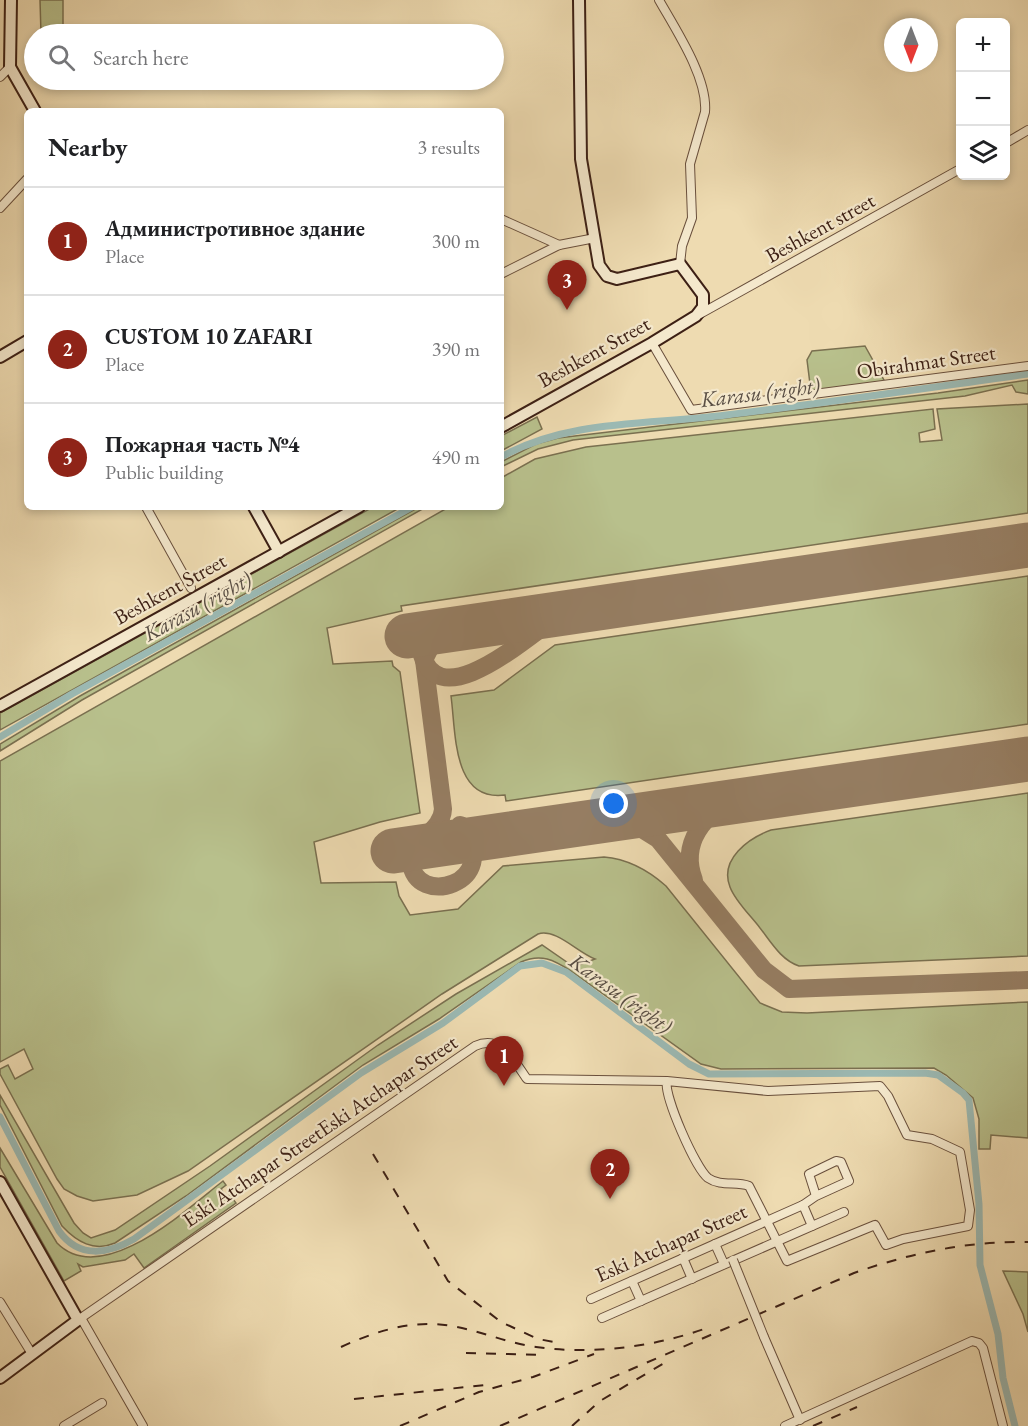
<!DOCTYPE html>
<meta charset="utf-8">
<style>
body{margin:0;font-family:"EB Garamond",serif;background:#f6f6f6;color:#202124}
.controls{position:absolute;right:18px;top:18px;display:grid;overflow:hidden;border-radius:9px;box-shadow:0 3px 9px #0003}
.controls button{width:54px;height:54px;display:grid;place-items:center;padding:0;border:0;border-bottom:2px solid #e0e0e0;background:#fff;color:#202124;font:30px sans-serif}
.compass{position:absolute;left:884px;top:18px;width:54px;height:54px;border-radius:50%;background:#fff;box-shadow:0 3px 9px #0003;rotate:180deg}
.you{position:absolute;left:614px;top:804px;width:21px;height:21px;margin:-15px;border:4px solid #fff;border-radius:50%;background:#1a73e8;box-shadow:0 0 0 9px #1a73e833}
.badge{display:grid;place-items:center;width:39px;height:39px;border-radius:50%;background:#8f2418;color:#fff;font-size:20px;font-weight:700}
.pin{position:absolute;translate:-50% -50px;filter:drop-shadow(0 2px 3px #0008)}
.pin::after{content:'';position:absolute;top:32px;width:21px;height:18px;background:inherit;clip-path:polygon(0 0,100% 0,50% 100%)}
.list{margin:0;padding:0;list-style:none}
h2{display:flex;justify-content:space-between;align-items:center;height:78px;margin:0;padding:0 24px;font-size:26px}
h2 small{font-size:20px;font-weight:400;color:#757577}
.list li{display:grid;grid-template-columns:39px 1fr auto;gap:18px;align-items:center;box-sizing:border-box;height:108px;padding:0 24px;border-top:2px solid #e0e0e0}
.list b{display:block;font-size:22px;white-space:nowrap}
.list p{margin:0;font-size:20px;white-space:nowrap;color:#757577}
.list em{font-size:20px;font-style:normal;color:#757577}
.icon{flex:none;width:33px;height:33px;fill:none;stroke:currentColor;stroke-width:2;stroke-linecap:round;stroke-linejoin:round}
.map{position:relative;flex:none;width:1028px;height:1426px;overflow:hidden}
.search{position:absolute;background:#fff;box-shadow:0 3px 9px #0003;left:24px;top:24px;width:480px;height:66px;display:flex;align-items:center;gap:15px;box-sizing:border-box;padding:0 21px;border-radius:33px;color:#757577;font-size:22px}
.panel{position:absolute;background:#fff;box-shadow:0 3px 9px #0003;left:24px;top:108px;width:480px;height:402px;border-radius:9px}
.map>svg:first-child{display:block}
.green{fill:#b8c08c;stroke:#7a7050;stroke-width:1.5}
.lines{fill:none;stroke-linecap:round;stroke-linejoin:round}
.canal{stroke:#9bb9b3;stroke-width:7}
.taxiway{stroke:#967e63;stroke-width:18}
.runway{stroke:#967e63;stroke-width:45}
.street-casing{stroke:#694f3c;stroke-width:10}
.secondary-casing{stroke:#3d2015;stroke-width:14}
.street{stroke:#f4e8cc;stroke-width:8}
.secondary{stroke:#f4e8cc;stroke-width:10}
.rail{stroke:#3d2015;stroke-width:2;stroke-dasharray:10 10;stroke-linecap:butt}
.street-bridge-casing{stroke:#694f3c;stroke-width:10;stroke-linecap:butt}
.street-bridge{stroke:#f4e8cc;stroke-width:8}
.labels{text-anchor:middle;stroke-width:4.5;stroke-linejoin:round;paint-order:stroke}
.street-label{font-size:21px;fill:#3d2015;stroke:#f4e8cc}
.water-label{font-size:22px;font-style:italic;fill:#594e44;stroke:#f4e8cc}
</style>
<div class="map">
<svg width="1028" height="1426" viewBox="0 0 1028 1426">
<rect width="100%" height="100%" fill="#eedbb1"/>
<filter id="stains"><feTurbulence type="fractalNoise" baseFrequency=".00333" numOctaves="4"/><feColorMatrix values="0 0 0 0 .2 0 0 0 0 .09 0 0 0 0 .02 0 0 0 .5 -.17"/></filter>
<radialGradient id="worn" r=".72"><stop offset=".6" stop-color="#630" stop-opacity="0"/><stop offset="1" stop-color="#630" stop-opacity=".3"/></radialGradient>
<g class="green">
<polygon points="40,0 63,0 63,34 41,34"/>
<polygon points="865,346 885,382 811,392 807,360 812,351"/>
<polygon points="1028,380 1028,394 1016,392 1012,385 965,396 573,440 538,449 501,467 501,462 536,444 558,438 938,393"/>
<path d="M1028,404V513L401,606L402,611L327,628L333,664L392,661L393,666L400,672L420,813L380,822L314,842L321,883L396,882L399,896L410,915L458,909L503,866L604,857C628,859 648,870 666,886L760,1003L782,1012L807,1013L1028,1002V1138L991,1135L990,1149H979V1119L973,1098L946,1075L934,1068L721,1069L701,1064L571,971C554,960 541,953 521,962L439,1019L363,1065L186,1196L115,1243C94,1252 77,1242 62,1226L0,1105V1095L74,1223L83,1233L91,1238L115,1230L210,1166L378,1045L456,994L542,945L574,967L595,959C578,953 556,928 538,934L442,994L188,1171L137,1195L93,1201L77,1196L64,1189L57,1179L0,1074V1069L8,1065L15,1079L33,1069L24,1049L0,1062V761L449,507H501V478L535,459L586,447L933,409L935,429L919,433L920,442L942,440L937,409Z"/>
<polygon points="537,417 542,429 501,451 501,436"/>
<polygon points="373,507 401,507 0,730 0,713"/>
<polygon points="419,507 426,507 82,700 0,751 0,744 80,696"/>
<path d="M1028,576V724L506,801L505,795C452,802 456,732 451,696L494,690L555,645Z"/>
<path d="M1028,793V956L799,966C781,960 771,942 760,928C751,916 735,901 730,887C719,859 749,838 771,830Z"/>
<path d="M0,1148L57,1243C102,1289 187,1209 223,1181L226,1185L221,1189L226,1197L230,1195L236,1203L144,1268L134,1254L125,1260L83,1267L78,1264L81,1271L64,1281L0,1167Z"/>
<polygon points="1003,1271 1028,1272 1028,1332 1023,1314"/>
</g>
<g class="lines">
<g class="canal">
<path d="M501,457C569,419 651,425 726,415C827,403 927,388 1028,374"/>
<polyline points="0,737 72,694 412,507"/>
<path d="M0,1117L59,1231C79,1259 108,1254 134,1239L361,1073L443,1023L520,966L542,963L566,972L689,1064L709,1074L925,1073L938,1075L963,1093L969,1100L979,1204L980,1265L998,1334L1003,1378L1015,1426"/>
</g>
<g class="taxiway">
<polyline points="438,622 451,620 476,626"/>
<path d="M451,629L433,642L424,660L443,809C442,832 410,840 411,862C414,908 504,885 462,826"/>
<path d="M422,655C441,717 531,633 557,617L571,612"/>
<polyline points="599,821 634,824 658,839 764,970 789,989 1028,980"/>
<polyline points="460,825 480,834 507,835"/>
<path d="M694,880C680,844 703,812 738,801"/>
</g>
<g class="runway">
<polyline points="407,636 1028,545"/>
<polyline points="393,851 1028,759"/>
</g>
<g class="street-casing">
<g id="street">
<path d="M659,0C676,30 708,78 705,112L690,164L692,218L682,246L680,264"/>
<polyline points="0,77 10,67"/>
<polyline points="1006,143 1028,130"/>
<polyline points="0,208 27,179"/>
<polyline points="501,219 559,245"/>
<polyline points="501,274 559,245 595,238"/>
<polyline points="700,314 960,169"/>
<polyline points="652,343 691,410 1028,366"/>
<polyline points="146,507 191,588"/>
<polyline points="803,1205 812,1226"/>
<polyline points="715,1244 724,1264"/>
<polyline points="683,1258 692,1279"/>
<polyline points="632,1281 641,1301"/>
<polyline points="591,1299 803,1205 816,1196 849,1181 841,1162 836,1161 809,1174 816,1196"/>
<polyline points="0,1302 32,1354"/>
<polyline points="81,1318 143,1426"/>
<polyline points="602,1318 844,1212"/>
<path d="M78,1320L475,1046C502,1034 514,1061 527,1079L667,1081C663,1095 696,1169 708,1178C721,1187 736,1181 749,1186L787,1261L875,1225L886,1245L903,1239L968,1226L970,1210L960,1152L932,1139L907,1135L888,1096L880,1086L768,1091L667,1081"/>
<polyline points="764,1337 800,1420"/>
<polyline points="64,1426 102,1403"/>
<polyline points="785,1426 972,1341 979,1343 983,1348 1003,1426"/>
</g>
</g>
<g class="secondary-casing">
<g id="secondary">
<polyline points="11,0 10,67 35,111"/>
<polyline points="0,357 27,341"/>
<polyline points="501,427 652,343 696,316 703,307 703,295 680,264 617,279 607,276 599,265 581,159 579,0"/>
<polyline points="254,507 279,552"/>
<polyline points="0,706 359,507"/>
<polyline points="0,1182 78,1320 0,1378"/>
</g>
</g>
<use href="#street" class="street"/>
<use href="#secondary" class="secondary"/>
<g class="rail">
<polyline points="373,1154 448,1281 501,1322 538,1339 554,1342"/>
<path d="M341,1347C376,1331 413,1319 452,1326C481,1331 507,1343 536,1347C591,1355 653,1347 704,1329"/>
<polyline points="466,1353 545,1355"/>
<polyline points="354,1399 485,1385"/>
<polyline points="400,1426 479,1392 533,1377 594,1354"/>
<path d="M500,1426L854,1273C911,1253 967,1241 1028,1242"/>
<polyline points="572,1426 600,1401 666,1362"/>
<polyline points="813,1426 857,1407"/>
</g>
<g class="street-bridge-casing">
<polyline id="street-bridge" points="733,1260 764,1337"/>
</g>
<use href="#street-bridge" class="street-bridge"/>
</g>
<g class="labels">
<g class="street-label">
<text transform="translate(820 228) rotate(-29)" y="7">Beshkent street</text>
<text transform="translate(594 352) rotate(-29)" y="7">Beshkent Street</text>
<text transform="translate(926 362) rotate(-8)" y="7">Obirahmat Street</text>
<text transform="translate(170 589) rotate(-29)" y="7">Beshkent Street</text>
<text transform="translate(320 1131) rotate(-34)" y="7">Eski Atchapar StreetEski Atchapar Street</text>
<text transform="translate(671 1243) rotate(-24)" y="7">Eski Atchapar Street</text>
</g>
<g class="water-label">
<text transform="translate(760 392) rotate(-7)" y="8">Karasu (right)</text>
<text transform="translate(197 606) rotate(-29)" y="8">Karasu (right)</text>
<text transform="translate(621 993) rotate(36)" y="8">Karasu (right)</text>
</g>
</g>
<rect width="100%" height="100%" filter="url(#stains)"/>
<rect width="100%" height="100%" fill="url(#worn)"/>
</svg>
<div class="controls">
<button>+</button>
<button>−</button>
<button><svg class="icon" aria-label="layers" viewBox="0 0 24 24"><path d="M12 4l9 5-9 5-9-5zM3 14l9 5 9-5"/></svg></button>
</div>
<svg class="compass" viewBox="-18 -18 36 36"><path d="M0-13l5 13h-10z" fill="#e53935"/><path d="M0 13l5-13h-10z" fill="#757577"/></svg>
<div class="you"></div>
<div class="pin badge" style="left:504px;top:1086px">1</div>
<div class="pin badge" style="left:610px;top:1199px">2</div>
<div class="pin badge" style="left:567px;top:310px">3</div>
<div class="search"><svg class="icon" aria-label="search" viewBox="0 0 24 24"><circle cx="10" cy="10" r="6"/><path d="M15 15l6 6"/></svg>Search here</div>
<section class="panel">
<h2>Nearby<small>3 results</small></h2>
<ul class="list">
<li><span class="badge">1</span><div><b>Администротивное здание</b><p>Place</p></div><em>300 m</em></li>
<li><span class="badge">2</span><div><b>CUSTOM 10 ZAFARI</b><p>Place</p></div><em>390 m</em></li>
<li><span class="badge">3</span><div><b>Пожарная часть №4</b><p>Public building</p></div><em>490 m</em></li>
</ul>
</section>
</div>
